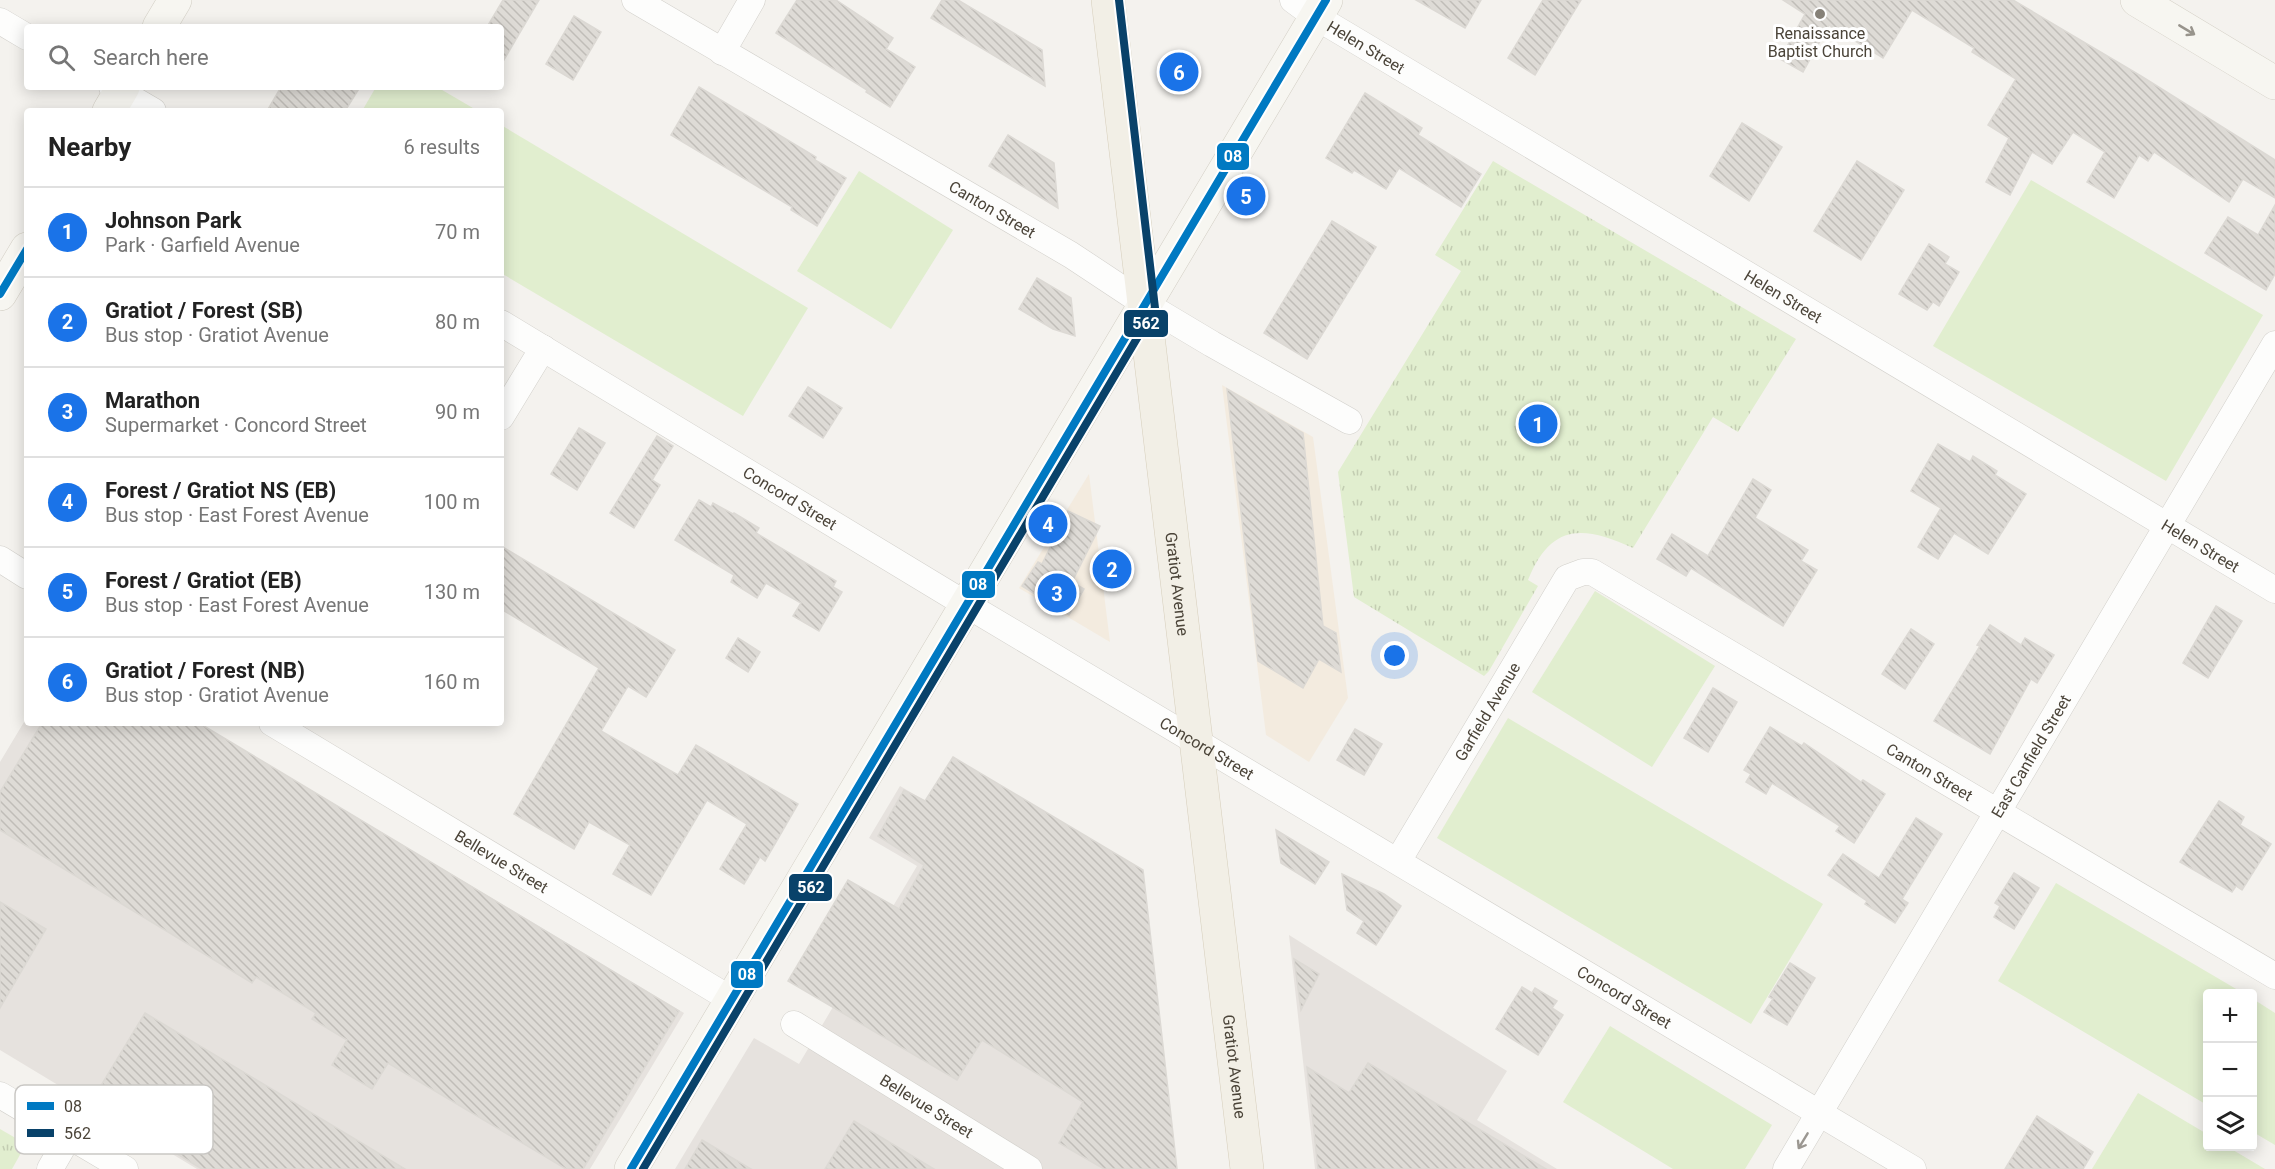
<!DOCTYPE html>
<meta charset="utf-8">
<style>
body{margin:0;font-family:Roboto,sans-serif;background:#f2f2f2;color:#222}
.controls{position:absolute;right:18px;bottom:18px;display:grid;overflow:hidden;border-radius:6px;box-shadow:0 3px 15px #0003}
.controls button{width:54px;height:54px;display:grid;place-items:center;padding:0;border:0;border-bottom:2px solid #e0e0e0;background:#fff;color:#222;font:30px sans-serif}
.you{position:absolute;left:1395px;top:656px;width:21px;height:21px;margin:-15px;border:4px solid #fff;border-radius:50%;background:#1a73e8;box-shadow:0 0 0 9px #1a73e833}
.badge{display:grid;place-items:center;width:39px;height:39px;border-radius:50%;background:#1a73e8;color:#fff;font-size:20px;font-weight:700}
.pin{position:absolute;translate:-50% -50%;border:3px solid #fff;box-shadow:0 2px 6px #0006}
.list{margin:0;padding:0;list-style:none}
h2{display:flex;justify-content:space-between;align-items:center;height:78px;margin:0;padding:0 24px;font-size:26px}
h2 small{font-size:20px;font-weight:400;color:#767676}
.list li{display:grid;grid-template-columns:39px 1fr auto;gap:18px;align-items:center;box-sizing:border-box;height:90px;padding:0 24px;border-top:2px solid #e0e0e0}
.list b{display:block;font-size:22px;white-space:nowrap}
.list p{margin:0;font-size:20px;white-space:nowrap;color:#767676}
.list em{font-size:20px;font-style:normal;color:#767676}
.icon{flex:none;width:33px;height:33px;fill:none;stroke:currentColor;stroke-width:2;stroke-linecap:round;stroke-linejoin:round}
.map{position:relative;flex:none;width:2275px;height:1169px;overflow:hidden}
.search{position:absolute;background:#fff;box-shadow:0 3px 15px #0003;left:24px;top:24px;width:480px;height:66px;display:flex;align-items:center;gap:15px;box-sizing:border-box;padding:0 21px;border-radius:6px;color:#767676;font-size:22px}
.panel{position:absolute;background:#fff;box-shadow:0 3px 15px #0003;left:24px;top:108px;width:480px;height:618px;border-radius:6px}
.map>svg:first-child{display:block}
.commercial{fill:#f3ebdf}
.industrial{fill:#e6e2de}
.green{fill:#e1eecf}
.park{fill:url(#park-tufts)}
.building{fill:url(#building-back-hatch);stroke:#dcd9d4;stroke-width:1.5}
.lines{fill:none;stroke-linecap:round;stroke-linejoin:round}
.street-casing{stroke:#d2d0cb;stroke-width:27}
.secondary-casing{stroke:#d3cfc5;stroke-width:34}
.primary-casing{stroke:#d6cebb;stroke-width:34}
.street{stroke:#fdfdfc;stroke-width:26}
.secondary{stroke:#f7f6f1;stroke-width:33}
.primary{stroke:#f2efe6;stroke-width:33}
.bus-1-casing{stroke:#fff;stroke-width:12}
.bus-2-casing{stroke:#fff;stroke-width:12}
.bus-1{stroke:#0079c2;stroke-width:8}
.bus-2{stroke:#09426a;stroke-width:8}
.oneway{stroke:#98948c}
.oneway2{stroke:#9b9791}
.poi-dot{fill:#868178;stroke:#fff;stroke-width:2}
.labels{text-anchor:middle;stroke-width:6;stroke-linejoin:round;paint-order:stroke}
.poi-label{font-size:16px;fill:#4b4439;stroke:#fff}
.street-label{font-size:16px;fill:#4b4439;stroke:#fff}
.key{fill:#fff;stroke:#c9c7c4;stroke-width:1.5}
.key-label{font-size:16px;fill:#4b4439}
.line-badge{stroke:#fff;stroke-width:2}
.badge-label{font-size:16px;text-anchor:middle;font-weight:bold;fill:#fff}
</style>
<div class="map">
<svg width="2275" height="1169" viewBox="0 0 2275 1169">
<defs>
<pattern id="park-tufts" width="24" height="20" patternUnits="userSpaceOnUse" patternTransform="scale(1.5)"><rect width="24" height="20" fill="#e1eecf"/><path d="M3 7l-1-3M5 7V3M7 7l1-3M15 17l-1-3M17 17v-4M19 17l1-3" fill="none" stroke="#c3cdb2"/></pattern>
<pattern id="building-back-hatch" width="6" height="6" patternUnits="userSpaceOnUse" patternTransform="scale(1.5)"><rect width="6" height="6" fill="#dedbd6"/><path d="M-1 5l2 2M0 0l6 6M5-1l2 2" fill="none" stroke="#c0bdb8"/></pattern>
</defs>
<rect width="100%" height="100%" fill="#f4f2ee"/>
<g class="commercial">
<polygon points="1222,385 1313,437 1348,698 1309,762 1266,735"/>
<polygon points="1089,474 1110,642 1019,588"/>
</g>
<g class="industrial">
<polygon points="27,717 27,723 199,723 684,1013 590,1169 197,1169 0,1050 0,762"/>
<polygon points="900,786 1141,927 1171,1169 675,1169 754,1038 799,1064 917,866 869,838"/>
<polygon points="1289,935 1507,1071 1477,1120 1557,1169 1315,1169"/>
</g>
<g class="green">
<polygon points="376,87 437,87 478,111 362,111"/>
<polygon points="501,125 808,308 743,416 501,273"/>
<polygon points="859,171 953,230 891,329 797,271"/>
<polygon points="2031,180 2263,315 2166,481 1933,346"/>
<polygon points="1595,591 1715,666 1652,767 1532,692"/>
<polygon points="1508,718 1823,904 1751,1024 1437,838"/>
<polygon points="2056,883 2243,993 2208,994 2207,1105 1998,981"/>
<polygon points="2253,999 2275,1013 2275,1145 2253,1132"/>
<polygon points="1610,1026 1772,1125 1745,1169 1673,1169 1563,1102"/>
<polygon points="2138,1093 2207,1134 2208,1146 2228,1147 2265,1169 2092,1169"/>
</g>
<g class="park">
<path d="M1493,161L1796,339L1738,432L1713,417L1633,548C1583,525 1551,523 1528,580L1538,586L1489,671L1484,676L1354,597L1338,472L1461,271L1435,255Z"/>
<polygon points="0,1129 26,1144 12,1169 0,1169"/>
</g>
<g class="building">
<polygon points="503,0 539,0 501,65 501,27 487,27"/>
<polygon points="797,0 836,0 893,38 886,49 915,67 890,107 866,92 867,90 776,33"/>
<polygon points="942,0 958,0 1042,50 1045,86 931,18"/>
<polygon points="1416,0 1481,0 1465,28"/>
<polygon points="1543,0 1581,0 1535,75 1508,58"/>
<polygon points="1783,0 2013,0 2141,76 2275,160 2275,198 2243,179 2229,202 2154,152 2148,161 2139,155 2114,198 2087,182 2105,152 2073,132 2052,164 2032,152 2010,195 1986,182 2009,138 1988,125 2016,79 1972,52 1974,48 1912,10 1883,58 1829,25 1803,72 1780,59 1805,14"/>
<polygon points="574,16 601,32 573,80 546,64"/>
<polygon points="281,87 360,87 345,111 267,111"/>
<polygon points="699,87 816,157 815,160 846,178 817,226 791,210 792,207 671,135"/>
<polygon points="1365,93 1422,128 1418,135 1481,174 1461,207 1399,168 1386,189 1354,170 1352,173 1326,158"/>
<polygon points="1742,123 1782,147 1749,201 1710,176"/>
<polygon points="1008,135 1054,163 1058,208 989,166"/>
<polygon points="1857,161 1904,190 1861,260 1814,231"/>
<polygon points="2275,205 2275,274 2266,290 2205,253 2228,217 2258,235"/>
<polygon points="1332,221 1376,247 1307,359 1264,333"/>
<polygon points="1929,244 1949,257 1945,264 1959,272 1939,306 1933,302 1927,310 1899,294"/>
<polygon points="1037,278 1071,298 1075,336 1053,329 1019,309"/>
<polygon points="808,387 842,408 823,438 789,416"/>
<polygon points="1227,389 1303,433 1323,626 1336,633 1341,672 1319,659 1303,688 1258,661"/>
<polygon points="579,428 605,443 577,490 551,474"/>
<polygon points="657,436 673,446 652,480 660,485 634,528 610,513"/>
<polygon points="1938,444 1970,462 1973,456 1997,471 1995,475 2026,494 1988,554 1954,533 1938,559 1918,547 1941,508 1911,491"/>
<polygon points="1753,479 1771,490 1755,518 1808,550 1801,561 1817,570 1783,626 1691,568 1686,576 1657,559 1672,534 1708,556"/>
<polygon points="699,500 711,507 713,503 733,514 734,513 759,528 756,533 836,581 833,587 842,592 819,631 793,616 801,603 766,583 757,598 731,582 734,575 675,540"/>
<polygon points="1068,511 1100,526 1072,582 1084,589 1069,615 1022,586 1038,562 1042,564"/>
<polygon points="501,546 675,650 646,697 628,686 601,731 678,775 696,745 798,804 765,861 760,857 744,884 720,869 747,824 707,800 651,895 613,874 630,845 589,822 574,849 514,814 599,668 501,609"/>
<polygon points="2216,606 2242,621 2208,678 2183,663"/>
<polygon points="1990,625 2021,645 2025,638 2054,655 2037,683 2031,679 1990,754 1934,721 1980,646 1977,645"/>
<polygon points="1911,629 1934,644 1905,689 1882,674"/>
<polygon points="738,638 760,652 748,672 726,658"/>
<polygon points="1713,688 1737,702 1708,752 1684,738"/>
<polygon points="42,723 199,723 679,1011 583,1169 566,1169 388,1063 372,1089 332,1065 347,1040 312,1019 316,1013 256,977 252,983 0,830 0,792"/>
<polygon points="1770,727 1802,746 1804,743 1861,782 1863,780 1885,794 1854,843 1836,831 1840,826 1772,783 1766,794 1746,782 1751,774 1744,770"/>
<polygon points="1355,729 1382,744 1364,775 1337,760"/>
<polygon points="953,757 1143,870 1177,1169 1104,1169 1059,1143 1083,1102 982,1040 957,1080 788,981 848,880 899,909 924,865 878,836 904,790 925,801"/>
<polygon points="2219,801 2244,817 2240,825 2271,844 2242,890 2236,886 2232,892 2180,862"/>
<polygon points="1916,818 1942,834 1902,899 1908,903 1895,923 1865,904 1867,901 1828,875 1843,854 1879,878"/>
<polygon points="1276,830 1329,862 1315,884 1281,863"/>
<polygon points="2014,873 2039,888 2014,929 1994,917 2000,906 1995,903"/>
<polygon points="1342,874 1384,894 1401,906 1376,945 1357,933 1364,921 1347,910"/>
<polygon points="0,902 46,929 0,1008"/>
<polygon points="1294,959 1319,974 1301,1010"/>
<polygon points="1790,963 1815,978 1787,1025 1764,1012 1773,999 1769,997"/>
<polygon points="1522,987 1532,993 1535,988 1557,1001 1552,1008 1563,1015 1538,1055 1496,1029"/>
<polygon points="145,1013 405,1169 202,1169 91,1102"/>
<polygon points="1368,1063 1546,1169 1318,1169 1307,1067 1349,1093"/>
<polygon points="2037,1116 2093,1152 2083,1169 2005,1169"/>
<polygon points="854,1121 934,1169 825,1169"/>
<polygon points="702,1140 751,1169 685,1169"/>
</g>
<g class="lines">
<g class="street-casing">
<g id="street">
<path id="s1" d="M635,0L1071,255L1145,304L1212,344L1349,421"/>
<path id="s2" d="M1293,0L1316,17L1348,36L2275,590"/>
<polyline points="0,21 27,37"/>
<polyline points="722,52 752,0"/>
<polyline points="112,87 153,111"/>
<path id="s3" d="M501,323L967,605L1913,1169"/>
<polyline points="501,417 543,348"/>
<polyline points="0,559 27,576"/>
<path id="s4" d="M272,723L732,1000"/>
<path id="s5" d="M1398,861L1567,578L1583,572H1592L2275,976"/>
<path id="s6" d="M794,1024L1029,1169"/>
<polyline points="0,1095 125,1169"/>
<polyline points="50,1169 69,1136"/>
<path id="s7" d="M1786,1169L2275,344"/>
</g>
</g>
<g class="secondary-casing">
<g id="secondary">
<polyline points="2137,0 2275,83"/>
<polyline points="159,27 175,0"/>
<polyline points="109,111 123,87"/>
<polyline points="0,294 27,249"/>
<polyline points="631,1169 1326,0"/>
</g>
</g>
<g class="primary-casing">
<g id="primary">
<path id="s8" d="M1108,0L1247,1169"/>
</g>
</g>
<use href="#street" class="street"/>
<use href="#secondary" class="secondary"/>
<use href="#primary" class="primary"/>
<g class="bus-1-casing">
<g id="bus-1">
<polyline points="0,294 27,249"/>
<polyline points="631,1169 1326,0"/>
</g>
</g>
<g class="bus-2-casing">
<polyline id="bus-2" points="643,1169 1155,308 1119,0"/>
</g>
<use href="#bus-1" class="bus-1"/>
<use href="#bus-2" class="bus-2"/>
</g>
<defs><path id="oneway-shaft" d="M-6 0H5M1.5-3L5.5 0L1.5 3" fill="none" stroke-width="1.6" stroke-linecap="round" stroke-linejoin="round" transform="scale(1.5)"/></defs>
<use class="oneway" href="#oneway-shaft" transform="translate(2187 30) rotate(31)"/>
<use class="oneway2" href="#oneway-shaft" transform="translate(1803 1141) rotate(121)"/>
<circle class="poi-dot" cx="1820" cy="14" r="6"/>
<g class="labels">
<g class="poi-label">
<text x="1820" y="39">Renaissance<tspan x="1820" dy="18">Baptist Church</tspan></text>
</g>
<g class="street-label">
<text dy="6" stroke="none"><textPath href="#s2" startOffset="87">Helen Street</textPath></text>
<text dy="6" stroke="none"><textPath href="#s1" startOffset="414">Canton Street</textPath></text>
<text dy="6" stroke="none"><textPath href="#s2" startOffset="573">Helen Street</textPath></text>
<text dy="6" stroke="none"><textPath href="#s3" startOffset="338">Concord Street</textPath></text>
<text dy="6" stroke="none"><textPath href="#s2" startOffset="1059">Helen Street</textPath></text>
<text dy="6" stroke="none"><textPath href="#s8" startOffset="588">Gratiot Avenue</textPath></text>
<text dy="6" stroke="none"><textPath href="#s5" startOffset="174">Garfield Avenue</textPath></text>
<text dy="6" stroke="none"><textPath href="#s3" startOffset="824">Concord Street</textPath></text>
<text dy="6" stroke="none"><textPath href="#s7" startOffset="480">East Canfield Street</textPath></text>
<text dy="6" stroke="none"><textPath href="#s5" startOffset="748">Canton Street</textPath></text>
<text dy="6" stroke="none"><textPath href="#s4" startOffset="268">Bellevue Street</textPath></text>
<text dy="6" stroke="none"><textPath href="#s3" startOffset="1310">Concord Street</textPath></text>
<text dy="6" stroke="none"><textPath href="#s8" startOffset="1074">Gratiot Avenue</textPath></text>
<text dy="6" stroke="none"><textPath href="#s6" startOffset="156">Bellevue Street</textPath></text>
</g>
</g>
<rect x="15" y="1085" width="198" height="69" rx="9" class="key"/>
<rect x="27" y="1102" width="27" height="8" fill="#0079c2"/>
<rect x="27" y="1129" width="27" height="8" fill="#09426a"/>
<g class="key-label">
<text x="64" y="1112">08</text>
<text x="64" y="1139">562</text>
</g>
<g class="line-badge">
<rect x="1216" y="142" width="34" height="29" rx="6" fill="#0079c2"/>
<rect x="1123" y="309" width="46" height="29" rx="6" fill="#09426a"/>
<rect x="961" y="570" width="35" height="29" rx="6" fill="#0079c2"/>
<rect x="788" y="873" width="45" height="29" rx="6" fill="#09426a"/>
<rect x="730" y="960" width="34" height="29" rx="6" fill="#0079c2"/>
</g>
<g class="badge-label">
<text x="1233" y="162">08</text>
<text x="1146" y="329">562</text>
<text x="978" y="590">08</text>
<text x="811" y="893">562</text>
<text x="747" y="980">08</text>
</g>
</svg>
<div class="controls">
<button>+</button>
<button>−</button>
<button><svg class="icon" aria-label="layers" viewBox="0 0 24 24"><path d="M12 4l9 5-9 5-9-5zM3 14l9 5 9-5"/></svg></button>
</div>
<div class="you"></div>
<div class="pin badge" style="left:1538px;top:424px">1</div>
<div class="pin badge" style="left:1112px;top:569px">2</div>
<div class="pin badge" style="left:1057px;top:593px">3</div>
<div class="pin badge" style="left:1048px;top:524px">4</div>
<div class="pin badge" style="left:1246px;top:196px">5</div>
<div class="pin badge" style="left:1179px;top:72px">6</div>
<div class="search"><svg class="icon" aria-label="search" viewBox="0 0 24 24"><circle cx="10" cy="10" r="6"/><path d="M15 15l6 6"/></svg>Search here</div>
<section class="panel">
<h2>Nearby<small>6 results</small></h2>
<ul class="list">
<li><span class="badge">1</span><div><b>Johnson Park</b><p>Park · Garfield Avenue</p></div><em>70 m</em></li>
<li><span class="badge">2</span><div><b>Gratiot / Forest (SB)</b><p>Bus stop · Gratiot Avenue</p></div><em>80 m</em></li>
<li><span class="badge">3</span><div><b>Marathon</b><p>Supermarket · Concord Street</p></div><em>90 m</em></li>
<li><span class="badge">4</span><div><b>Forest / Gratiot NS (EB)</b><p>Bus stop · East Forest Avenue</p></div><em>100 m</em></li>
<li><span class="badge">5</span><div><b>Forest / Gratiot (EB)</b><p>Bus stop · East Forest Avenue</p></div><em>130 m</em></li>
<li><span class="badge">6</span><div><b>Gratiot / Forest (NB)</b><p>Bus stop · Gratiot Avenue</p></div><em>160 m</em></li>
</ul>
</section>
</div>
